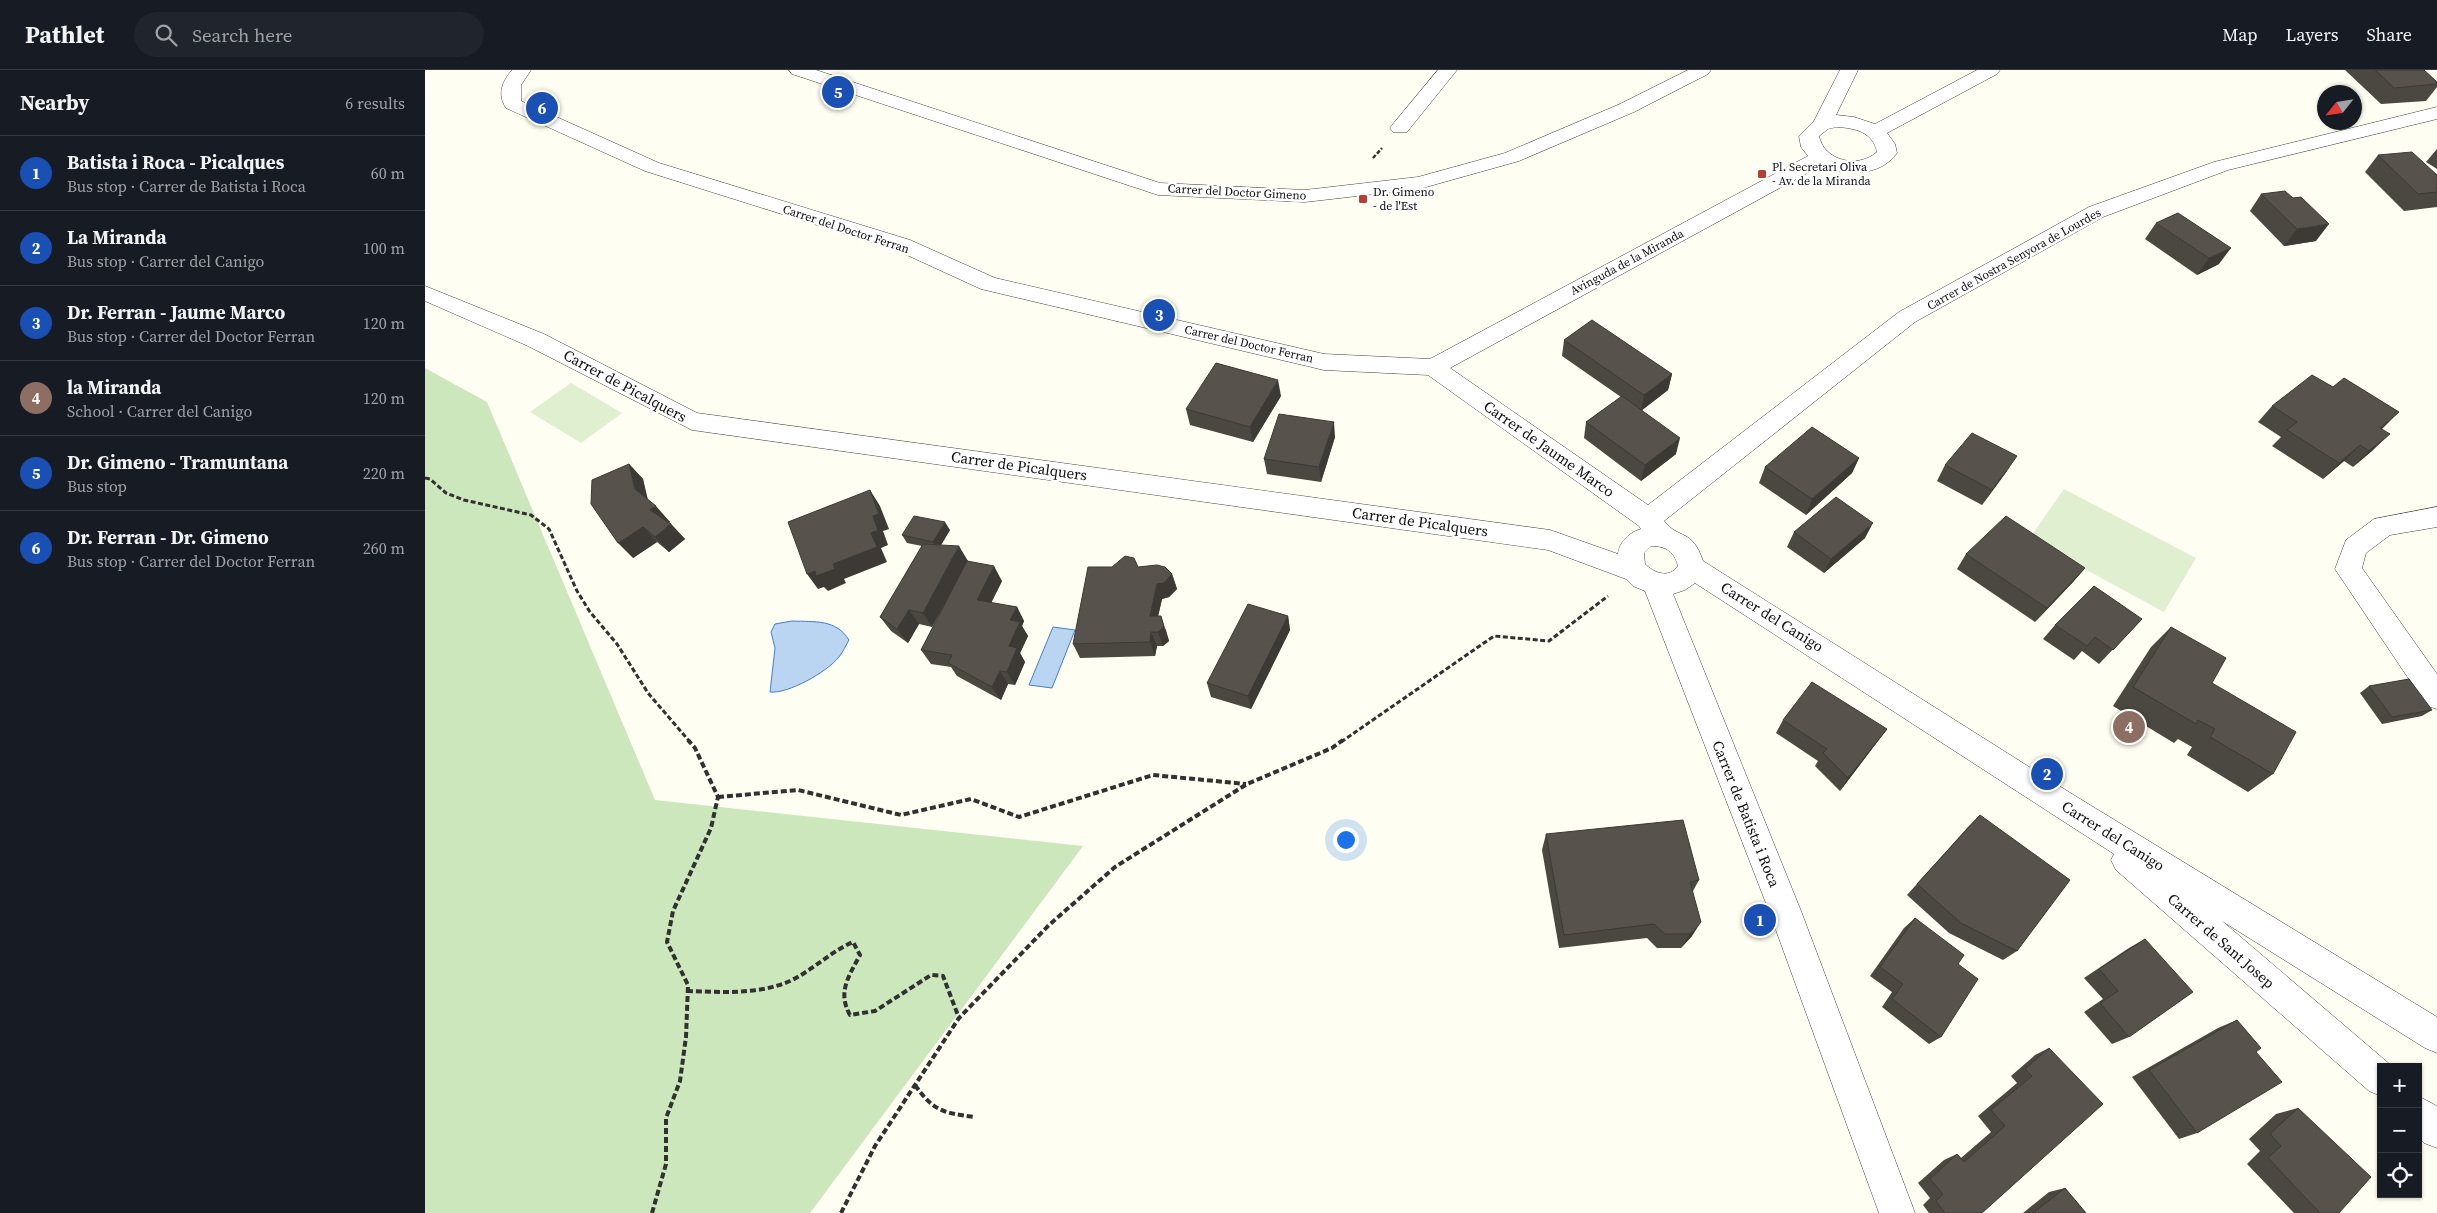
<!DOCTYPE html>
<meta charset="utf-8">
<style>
body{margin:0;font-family:"Source Serif 4",serif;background:#20242c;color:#f1f3f6}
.controls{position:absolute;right:15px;bottom:15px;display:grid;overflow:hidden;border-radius:0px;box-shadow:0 1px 4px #0004}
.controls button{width:45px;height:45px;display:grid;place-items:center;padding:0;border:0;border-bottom:1px solid #363941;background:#171b24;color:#f1f3f6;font:25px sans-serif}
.compass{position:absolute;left:1892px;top:15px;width:45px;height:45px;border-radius:50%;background:#171b24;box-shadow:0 1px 4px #0004;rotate:240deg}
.you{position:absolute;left:920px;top:769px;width:18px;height:18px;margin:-12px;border:4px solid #fff;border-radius:50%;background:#1a73e8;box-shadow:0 0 0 8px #1a73e833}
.badge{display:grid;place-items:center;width:32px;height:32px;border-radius:50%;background:#1a73e8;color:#fff;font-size:16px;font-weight:700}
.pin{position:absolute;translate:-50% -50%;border:2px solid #fff;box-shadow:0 1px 5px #0006}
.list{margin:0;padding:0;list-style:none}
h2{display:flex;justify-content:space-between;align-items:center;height:65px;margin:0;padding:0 20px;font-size:21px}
h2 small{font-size:16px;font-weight:400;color:#9ea1a6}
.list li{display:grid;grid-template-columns:32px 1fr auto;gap:15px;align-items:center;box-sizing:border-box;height:75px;padding:0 20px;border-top:1px solid #363941}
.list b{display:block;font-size:19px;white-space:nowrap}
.list p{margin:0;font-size:16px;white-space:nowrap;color:#9ea1a6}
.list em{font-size:16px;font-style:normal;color:#9ea1a6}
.icon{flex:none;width:28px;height:28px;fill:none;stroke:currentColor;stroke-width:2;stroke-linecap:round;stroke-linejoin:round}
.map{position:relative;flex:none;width:2012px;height:1143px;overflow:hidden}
header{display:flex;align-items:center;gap:30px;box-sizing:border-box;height:70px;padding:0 25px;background:#171b24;border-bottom:1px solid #363941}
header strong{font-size:24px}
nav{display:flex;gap:28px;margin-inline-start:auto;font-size:18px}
.search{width:350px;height:45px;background:#20242c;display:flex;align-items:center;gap:12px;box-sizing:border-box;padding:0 18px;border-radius:28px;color:#9ea1a6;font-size:19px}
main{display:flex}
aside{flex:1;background:#171b24}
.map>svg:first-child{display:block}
.green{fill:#cde7bd}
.pitch{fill:#dfefcf}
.water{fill:#bad5f2;stroke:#467fc5}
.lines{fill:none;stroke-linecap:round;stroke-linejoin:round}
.street-casing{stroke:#424242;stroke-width:1}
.path-far2{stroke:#313131;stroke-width:2.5;stroke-dasharray:4 2;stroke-linecap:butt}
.path-far1{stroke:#313131;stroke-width:3;stroke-dasharray:5 2.5;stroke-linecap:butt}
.path{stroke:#313131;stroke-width:4;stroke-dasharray:6 3;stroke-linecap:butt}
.street{fill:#fff;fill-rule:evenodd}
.wall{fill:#4b4741}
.shaded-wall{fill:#3d3935}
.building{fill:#57524c;stroke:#3d3935}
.poi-dot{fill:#b73e30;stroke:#fff;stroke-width:2}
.labels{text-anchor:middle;stroke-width:5;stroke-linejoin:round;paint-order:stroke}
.far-poi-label{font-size:12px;fill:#0f0f0f;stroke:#fff;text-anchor:start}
.far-street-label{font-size:12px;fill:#0f0f0f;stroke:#fff}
.street-label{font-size:15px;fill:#0f0f0f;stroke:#fff}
</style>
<header>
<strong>Pathlet</strong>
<div class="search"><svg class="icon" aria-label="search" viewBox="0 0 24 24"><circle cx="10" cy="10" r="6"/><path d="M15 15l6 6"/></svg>Search here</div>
<nav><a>Map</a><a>Layers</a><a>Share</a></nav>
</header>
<main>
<aside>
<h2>Nearby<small>6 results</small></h2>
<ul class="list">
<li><span class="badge" style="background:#1a4fb4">1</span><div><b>Batista i Roca - Picalques</b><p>Bus stop · Carrer de Batista i Roca</p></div><em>60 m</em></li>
<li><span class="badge" style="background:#1a4fb4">2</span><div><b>La Miranda</b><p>Bus stop · Carrer del Canigo</p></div><em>100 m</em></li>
<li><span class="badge" style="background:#1a4fb4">3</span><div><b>Dr. Ferran - Jaume Marco</b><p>Bus stop · Carrer del Doctor Ferran</p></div><em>120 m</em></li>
<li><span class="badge" style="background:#8d6e63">4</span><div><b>la Miranda</b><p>School · Carrer del Canigo</p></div><em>120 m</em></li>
<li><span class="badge" style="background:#1a4fb4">5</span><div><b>Dr. Gimeno - Tramuntana</b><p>Bus stop</p></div><em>220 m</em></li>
<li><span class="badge" style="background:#1a4fb4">6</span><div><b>Dr. Ferran - Dr. Gimeno</b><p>Bus stop · Carrer del Doctor Ferran</p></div><em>260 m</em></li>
</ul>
</aside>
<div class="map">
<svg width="2012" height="1143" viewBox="0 0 2012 1143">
<rect width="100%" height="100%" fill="#fefef2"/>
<polygon class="green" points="0,298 62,332 230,730 658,776 385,1143 0,1143"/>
<g class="pitch">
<polygon points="146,313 197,343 156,373 105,342"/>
<polygon points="1639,419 1771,488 1739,542 1604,469"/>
</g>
<g class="water">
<path d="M367,551C390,552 411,549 424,570C421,575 418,582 414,587C402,602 363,624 345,622L350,578L346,562L350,554Z"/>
<polygon points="628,557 650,560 627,618 604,615"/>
</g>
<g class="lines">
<g class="street-casing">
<g id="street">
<path d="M87,0H106L96,15V31L234,93L485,170L570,208L899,284L1005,289L1383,86L1376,77L1374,66L1389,51L1415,0H1433L1411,45L1429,47L1450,54L1552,0H1575L1572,4L1462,63L1470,74L1472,83C1455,107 1420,106 1395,96L1025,298L1223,435L1474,242L1664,137L1789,92L2012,37V49L1803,100L1678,147L1490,252L1239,451C1254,470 1267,458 1278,491L1647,724L2012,947V983L2000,978L1797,851L1968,997H1956V1026L1944,1021L1691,800L1686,790L1689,784L1270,513L1260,520L1248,524L1376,841L1490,1143H1454L1344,841L1220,521L1208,516L1201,509L1123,480L267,360L103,276L0,231V216L119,264L272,343L1125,460L1193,484C1194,472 1205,462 1216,459L1214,456L1003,305L899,300L556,219L471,180L220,101L81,38C72,24 77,12 87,0ZM1412,57C1430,58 1448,62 1452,82C1433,99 1399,91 1394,66L1403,59ZM1226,476C1241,476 1249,481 1253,496C1244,509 1229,503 1220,494L1219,483Z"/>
<polygon points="364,0 391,0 735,113 880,120 993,107 1080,83 1195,34 1263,0 1286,0 1283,4 1209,42 1094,91 994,119 880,132 733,125 367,4"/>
<polygon points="1013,0 1032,0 982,62 968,62 965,58 968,54"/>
<polygon points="2012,437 2012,457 1965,465 1941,483 1937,498 2012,604 2012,639 2002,636 1910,499 1921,470 1949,449"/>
<polygon points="1993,1026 2012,1036 2012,1078 1999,1073 1993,1067"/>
</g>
</g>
<polyline class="path-far2" points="948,88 957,78"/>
<g class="path-far1">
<polyline points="0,408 5,409 21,423 39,430 106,445 124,459 152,521 165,542 192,574 223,623 265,672"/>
<polyline points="916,672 1069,566 1124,571 1183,526"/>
</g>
<g class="path">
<polyline points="293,727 373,720 476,745 546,729 594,747 728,705 821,714"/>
<path d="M262,921C296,922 333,925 365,911C388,900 405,882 428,872L435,885C424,906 412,922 425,945L450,941L506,905L518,906L534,948"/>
<path d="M490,1015C508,1041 519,1043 549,1047"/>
<polyline points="227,1143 241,1094 241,1048 255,1011 261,967 263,915 242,872 248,841 286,758 293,727 270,678 263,670"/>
<polyline points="416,1143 450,1076 534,948 624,855 690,797 822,714 907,678 918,670"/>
</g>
<use href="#street" class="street"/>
</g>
<g class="wall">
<polygon points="1920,0 1999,0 2012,12 2012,17 2001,31 1956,34"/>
<polygon points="2012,79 2012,99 2001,92"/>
<polygon points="1953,85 2012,105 2012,137 1979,141 1940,102"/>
<polygon points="1836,124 1891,171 1859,176 1825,141"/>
<polygon points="1731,153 1794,194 1772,205 1720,169"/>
<polygon points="1139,270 1247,304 1243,320 1217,340 1251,384 1216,411 1159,368 1161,352 1196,327 1137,286"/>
<polygon points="856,326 828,372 765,355 761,339"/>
<polygon points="1847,336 1956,359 1948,380 1928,397 1919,391 1898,409 1847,376 1856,367 1833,352"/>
<polygon points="910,367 896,412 842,404 839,389"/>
<polygon points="1434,388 1427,403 1381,445 1334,413 1340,397"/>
<polygon points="204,394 218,409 222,430 245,452 244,452 260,469 244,482 232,472 208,488"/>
<polygon points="1520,395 1582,401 1557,435 1512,411"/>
<polygon points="525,460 516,475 577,511 566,533 592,537 599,551 597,556 603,566 595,583 600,592 590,615 583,614 576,630 532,606 526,597 506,594 496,580 520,533 507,557 494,554 483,573 466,561 455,547 497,476 482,473 477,465"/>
<polygon points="1369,462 1440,468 1399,503 1362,477"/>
<polygon points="1541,484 1660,498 1648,512 1610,552 1532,499"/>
<polygon points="713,497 747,504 752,519 744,527 737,529 733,546 741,560 744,571 738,576 732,576 730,586 655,588 648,574"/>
<polygon points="863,546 865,560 826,639 786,627 782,613"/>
<polygon points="1717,549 1674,594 1657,581 1649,590 1618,569 1630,555"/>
<polygon points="1746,557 1787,613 1848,704 1823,722 1762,685 1767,677 1753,669 1749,673 1688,636 1726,577"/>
<polygon points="1944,616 2007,640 1997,646 1957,654 1935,623"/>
<polygon points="1358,650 1462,659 1415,721 1390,696 1393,691 1351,663"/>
<polygon points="1555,745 1592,881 1578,890 1524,863 1482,825 1543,757"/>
<polygon points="1121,764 1274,810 1268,821 1267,866 1256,878 1232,878 1222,868 1134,878 1117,780"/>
<polygon points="1490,848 1533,894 1516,967 1504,974 1457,937 1467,922 1445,906 1479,858"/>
<polygon points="1720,869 1704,967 1687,974 1659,942 1678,929 1659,908 1704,878"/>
<polygon points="1812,950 1831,982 1772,1063 1754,1069 1707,1007 1793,958"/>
<polygon points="1624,978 1557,1143 1504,1143 1498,1135 1505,1128 1493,1113 1519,1090 1532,1084 1536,1088 1566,1062 1553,1046 1592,1013 1586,1006 1610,985"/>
<polygon points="1873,1038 1914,1143 1869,1143 1822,1094 1835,1081 1824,1069 1851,1044"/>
<polygon points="1640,1118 1661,1143 1598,1143 1624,1122"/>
</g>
<g class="shaded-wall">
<polygon points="1904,154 1891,171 1859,176 1872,159"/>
<polygon points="1806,178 1794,194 1772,205 1784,188"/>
<polygon points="1247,304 1243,320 1216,341 1219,325"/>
<polygon points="853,310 856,326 828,372 825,357"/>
<polygon points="1974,342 1958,358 1939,374 1955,358"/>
<polygon points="909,352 910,367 896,412 894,397"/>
<polygon points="1965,364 1948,380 1928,397 1944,381"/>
<polygon points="1255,368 1251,384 1216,411 1220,395"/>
<polygon points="1935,375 1919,391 1898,409 1914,393"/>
<polygon points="1592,386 1582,401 1557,435 1567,420"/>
<polygon points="1434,388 1427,403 1381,445 1387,429"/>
<polygon points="204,394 218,409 224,434 210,419"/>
<polygon points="445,420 455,436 464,459 458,461 463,475 456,478 462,492 419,509 421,513 403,521 399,517 393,519 382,504 408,494 446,463"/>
<polygon points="231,436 245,452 239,455 225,440"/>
<polygon points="520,452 525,460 513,480 508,472"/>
<polygon points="1448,453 1440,468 1399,503 1406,489"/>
<polygon points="246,454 260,469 244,482 230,467"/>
<polygon points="218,457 232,472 208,488 193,473"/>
<polygon points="534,476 543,491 507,557 498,543"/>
<polygon points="569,496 577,511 560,545 552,530"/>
<polygon points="1660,498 1648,512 1610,552 1622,538"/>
<polygon points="747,504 752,519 744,527 737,529 730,560 725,546 732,514"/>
<polygon points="592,537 599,551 597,556 603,566 595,583 600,592 590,615 582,602 584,576 585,550"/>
<polygon points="484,540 494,554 483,573 472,559"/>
<polygon points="736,546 744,571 738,576 733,562"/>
<polygon points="863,546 865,560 826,639 823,626"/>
<polygon points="726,562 732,576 730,586 725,572"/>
<polygon points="575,601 583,614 576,630 567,617"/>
<polygon points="1462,659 1453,671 1415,721 1423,708"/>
<polygon points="1276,852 1267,866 1256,878 1265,864"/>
</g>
<g class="building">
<polygon points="1950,0 1999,0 2012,12 2012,14 1969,18"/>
<polygon points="1987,82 2012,105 2012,122 1993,124 1953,85"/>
<polygon points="1860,121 1868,128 1876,127 1904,154 1872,159 1836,124"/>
<polygon points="1753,143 1806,178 1784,188 1731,153"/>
<polygon points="1167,250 1247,304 1219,325 1139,270"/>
<polygon points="791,293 853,310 825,357 761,339"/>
<polygon points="1887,305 1908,317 1919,308 1974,342 1955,358 1965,364 1944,381 1935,375 1914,393 1862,360 1872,352 1847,336"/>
<polygon points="1197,326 1255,368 1220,395 1161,352"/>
<polygon points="854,344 909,352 894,397 839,389"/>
<polygon points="1387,357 1434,388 1387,429 1340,397"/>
<polygon points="1547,363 1592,386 1567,420 1520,395"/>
<polygon points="204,394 210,419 231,436 225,440 246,454 230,467 218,457 193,473 166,434 167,410"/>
<polygon points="445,420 454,444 448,446 453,460 446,463 452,477 408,494 410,499 391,506 390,501 382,504 363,452"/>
<polygon points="1411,427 1448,453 1406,489 1369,462"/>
<polygon points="489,446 520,452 508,472 477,465"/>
<polygon points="1581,446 1660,498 1622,538 1541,484"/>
<polygon points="498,474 534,476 498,543 484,540 472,559 455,547"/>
<polygon points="700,486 709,488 713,497 732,495 740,497 747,504 739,513 732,514 725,546 736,546 739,557 733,562 726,562 725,572 648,574 663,497 687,497"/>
<polygon points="542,491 569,496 552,530 592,537 585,550 595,552 584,576 592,578 582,602 575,601 567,617 523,593 527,585 496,580"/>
<polygon points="1669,516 1717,549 1688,580 1670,567 1662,576 1630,555"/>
<polygon points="823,534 863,546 823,626 782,613"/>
<polygon points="1746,557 1801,588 1787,613 1871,662 1848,704 1785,667 1790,659 1773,650 1771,654 1708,617"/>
<polygon points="1984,609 2007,640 1967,647 1944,616"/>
<polygon points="1387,612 1462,659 1423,708 1398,683 1402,679 1358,650"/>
<polygon points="1555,745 1645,810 1592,881 1536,853 1492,814"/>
<polygon points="1258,750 1274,810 1265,812 1276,852 1265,864 1240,864 1229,854 1139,865 1121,764"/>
<polygon points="1490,848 1539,885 1533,894 1553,909 1516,967 1467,929 1478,914 1455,897"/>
<polygon points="1720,869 1768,922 1704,967 1675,933 1693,921 1674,899"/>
<polygon points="1812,950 1836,978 1831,982 1857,1012 1772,1063 1724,1000"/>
<polygon points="1624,978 1678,1034 1557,1143 1520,1143 1511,1131 1518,1124 1505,1109 1532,1084 1539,1092 1580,1056 1566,1040 1607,1006 1600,999"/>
<polygon points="1873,1038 1946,1107 1914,1143 1895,1143 1843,1088 1856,1076 1845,1064"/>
<polygon points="1640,1118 1661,1143 1608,1143"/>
</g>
<g class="poi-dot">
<rect x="1332" y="99" width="10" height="10" rx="2.5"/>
<rect x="933" y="124" width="10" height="10" rx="2.5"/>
</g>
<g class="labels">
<g class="far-poi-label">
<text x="1347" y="101">Pl. Secretari Oliva<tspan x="1347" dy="14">- Av. de la Miranda</tspan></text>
<text x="948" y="126">Dr. Gimeno<tspan x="948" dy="14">- de l'Est</tspan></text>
</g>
<g class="far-street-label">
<text transform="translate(812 122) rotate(3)" y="4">Carrer del Doctor Gimeno</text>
<text transform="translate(421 159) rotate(18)" y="4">Carrer del Doctor Ferran</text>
<text transform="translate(1589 189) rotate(-29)" y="4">Carrer de Nostra Senyora de Lourdes</text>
<text transform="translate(1202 192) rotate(-28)" y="4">Avinguda de la Miranda</text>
<text transform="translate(824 274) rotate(13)" y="4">Carrer del Doctor Ferran</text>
</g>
<g class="street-label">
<text transform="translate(200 316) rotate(28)" y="5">Carrer de Picalquers</text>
<text transform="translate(1124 379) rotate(35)" y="5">Carrer de Jaume Marco</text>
<text transform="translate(594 396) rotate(8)" y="5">Carrer de Picalquers</text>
<text transform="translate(995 452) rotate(8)" y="5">Carrer de Picalquers</text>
<text transform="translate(1347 547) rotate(32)" y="5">Carrer del Canigo</text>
<text transform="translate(1321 744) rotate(68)" y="5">Carrer de Batista i Roca</text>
<text transform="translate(1688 766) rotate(32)" y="5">Carrer del Canigo</text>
<text transform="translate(1796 871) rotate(41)" y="5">Carrer de Sant Josep</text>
</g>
</g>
</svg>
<div class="controls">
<button>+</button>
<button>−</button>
<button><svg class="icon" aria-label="locate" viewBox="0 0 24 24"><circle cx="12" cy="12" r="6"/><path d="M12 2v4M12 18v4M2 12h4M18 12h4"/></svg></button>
</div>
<svg class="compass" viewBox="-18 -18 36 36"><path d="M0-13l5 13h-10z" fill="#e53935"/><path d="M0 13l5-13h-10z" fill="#9ea1a6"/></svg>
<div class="you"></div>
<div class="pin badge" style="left:1335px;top:850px;background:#1a4fb4">1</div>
<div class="pin badge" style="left:1622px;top:704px;background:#1a4fb4">2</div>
<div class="pin badge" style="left:734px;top:245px;background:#1a4fb4">3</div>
<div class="pin badge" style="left:1704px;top:657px;background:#8d6e63">4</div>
<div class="pin badge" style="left:413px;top:22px;background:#1a4fb4">5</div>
<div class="pin badge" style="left:117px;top:38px;background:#1a4fb4">6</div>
</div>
</main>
